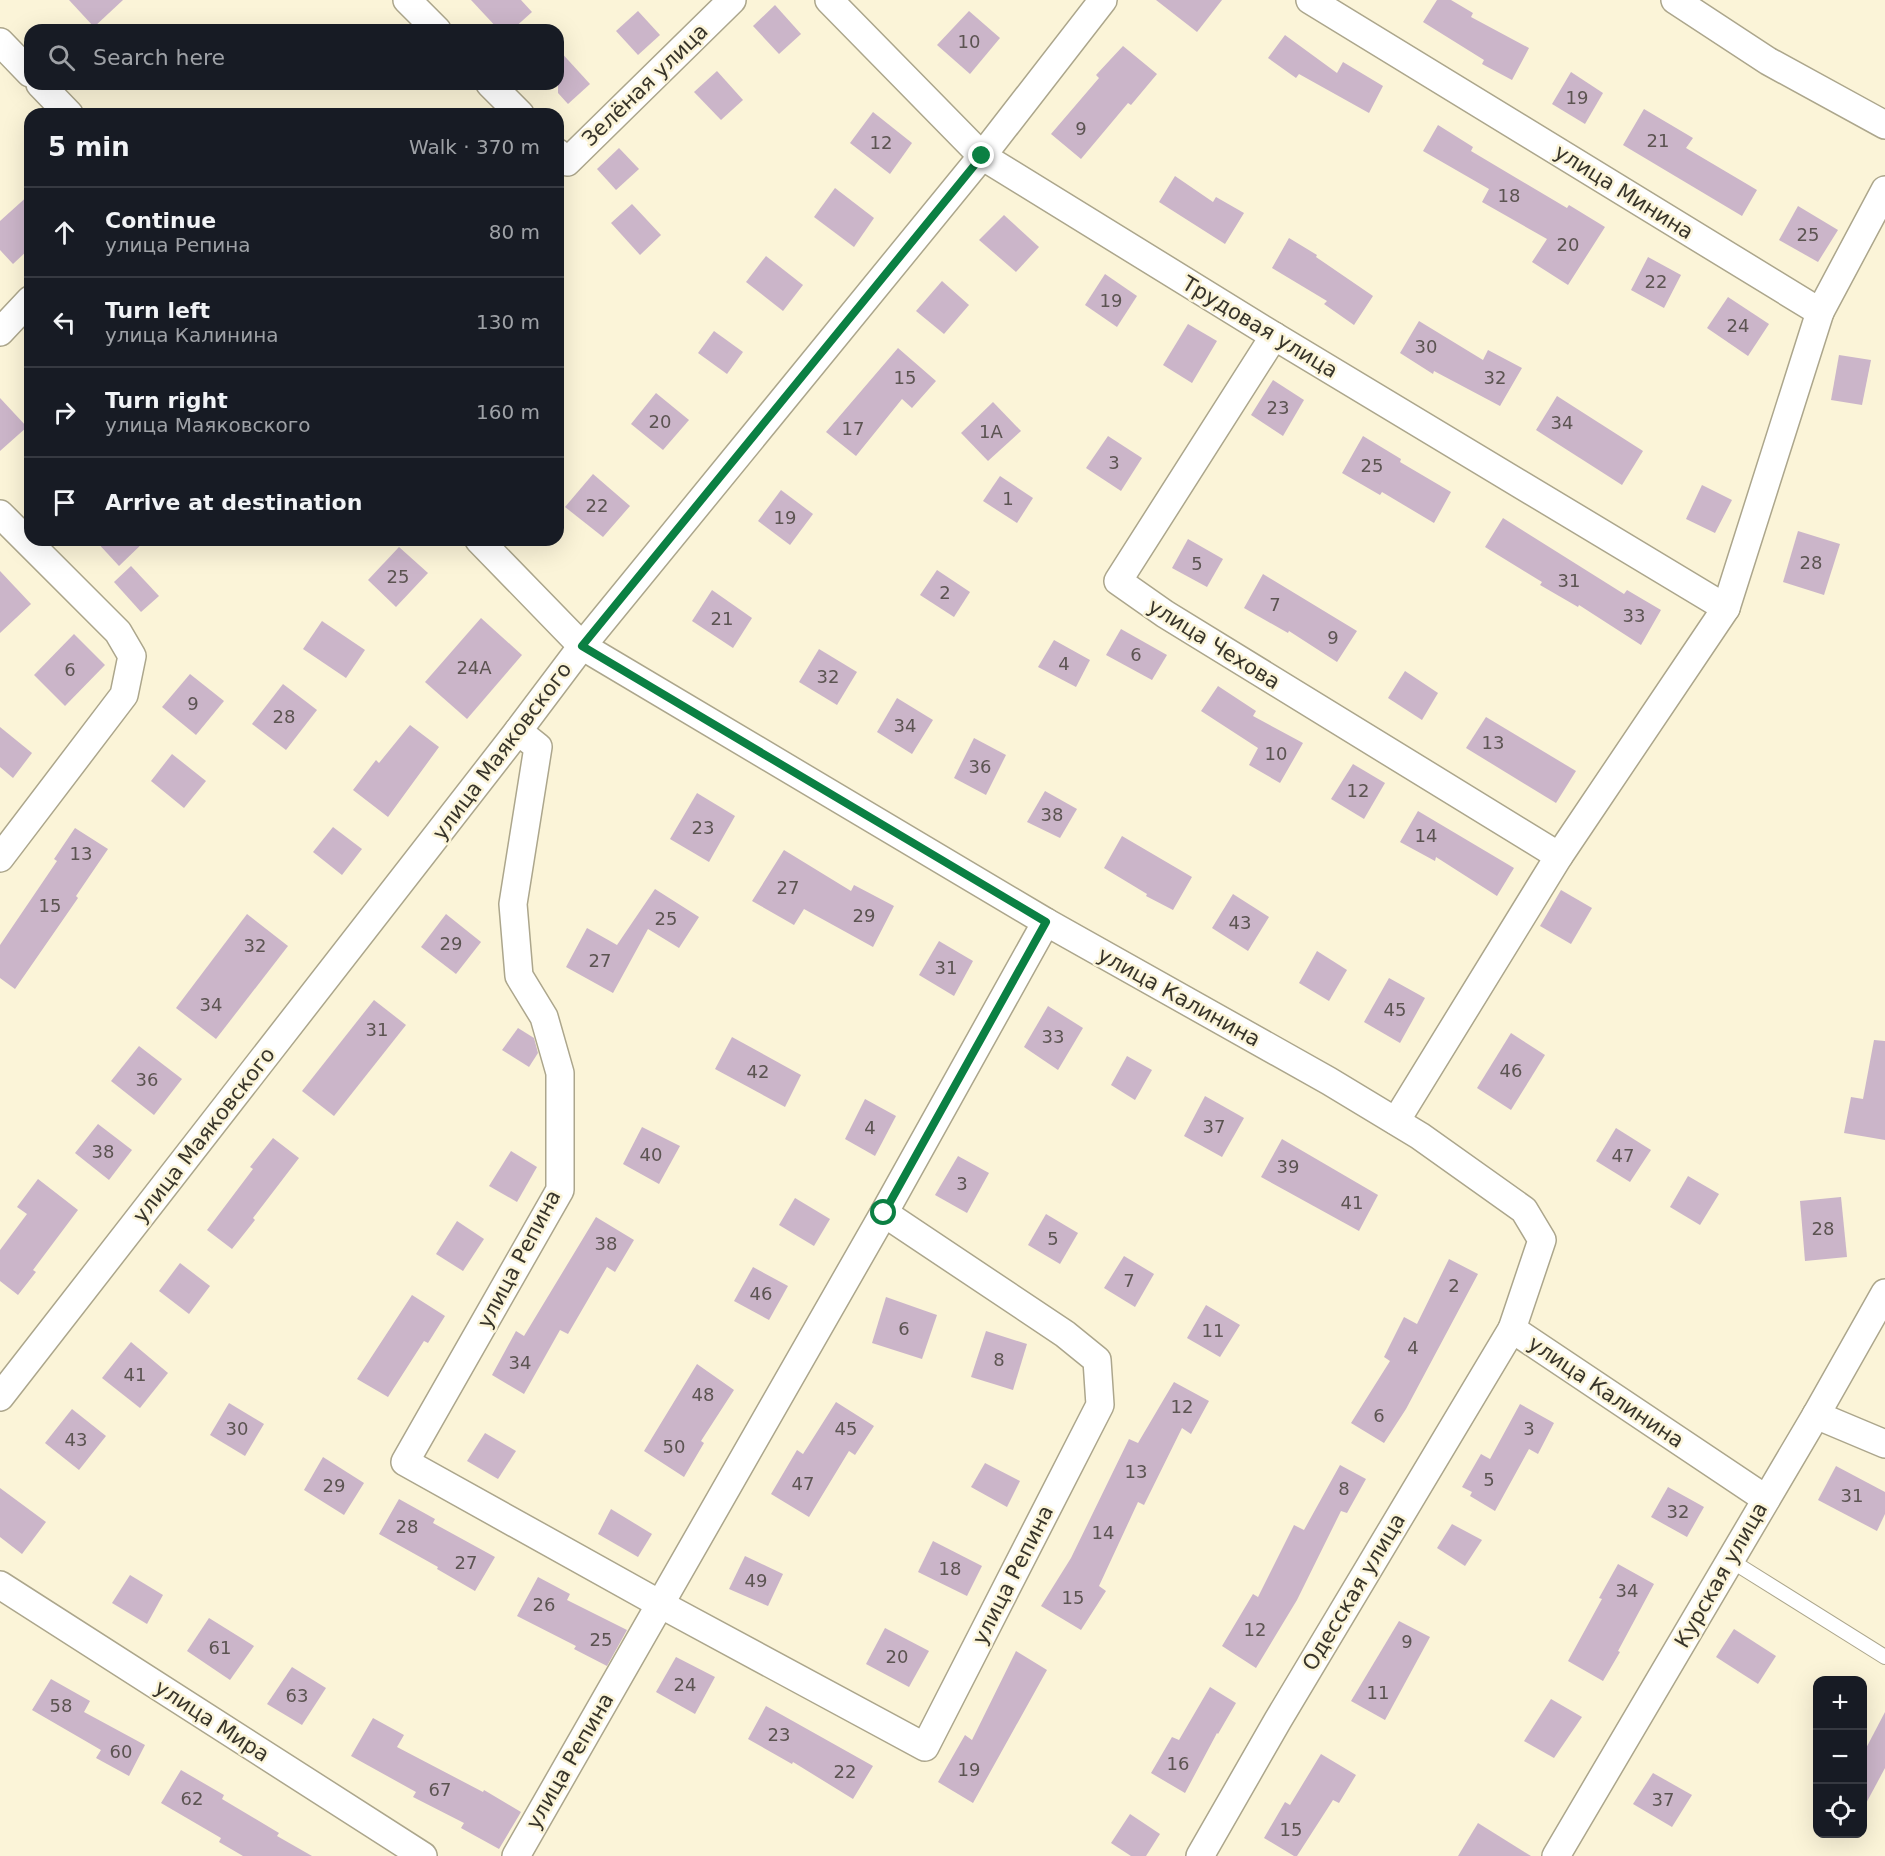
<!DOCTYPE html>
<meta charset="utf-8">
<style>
body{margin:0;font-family:"DejaVu Sans",sans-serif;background:#20242c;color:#f1f3f6}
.controls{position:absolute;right:18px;bottom:18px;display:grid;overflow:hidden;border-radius:12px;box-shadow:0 6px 24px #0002}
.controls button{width:54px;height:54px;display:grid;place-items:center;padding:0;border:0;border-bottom:2px solid #363941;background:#171b24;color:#f1f3f6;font:30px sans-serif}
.stop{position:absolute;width:18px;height:18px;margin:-14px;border:4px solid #0b8043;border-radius:50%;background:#fff}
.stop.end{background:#0b8043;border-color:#fff;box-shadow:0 2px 6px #0008}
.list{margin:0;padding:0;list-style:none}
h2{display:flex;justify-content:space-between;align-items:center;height:78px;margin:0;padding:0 24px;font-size:26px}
h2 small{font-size:20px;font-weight:400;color:#9ea1a6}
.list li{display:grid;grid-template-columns:39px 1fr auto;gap:18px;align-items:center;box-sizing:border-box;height:90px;padding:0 24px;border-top:2px solid #363941}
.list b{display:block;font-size:22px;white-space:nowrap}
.list p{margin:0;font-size:20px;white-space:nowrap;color:#9ea1a6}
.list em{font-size:20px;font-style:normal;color:#9ea1a6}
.icon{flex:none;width:33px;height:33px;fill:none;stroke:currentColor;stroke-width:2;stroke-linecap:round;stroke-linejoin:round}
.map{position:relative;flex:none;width:1885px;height:1856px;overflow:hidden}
.search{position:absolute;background:#171b24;box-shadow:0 6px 24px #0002;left:24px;top:24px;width:540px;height:66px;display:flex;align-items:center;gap:15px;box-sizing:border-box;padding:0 21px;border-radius:18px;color:#9ea1a6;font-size:22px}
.panel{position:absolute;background:#171b24;box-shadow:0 6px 24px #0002;left:24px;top:108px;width:540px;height:438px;border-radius:18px}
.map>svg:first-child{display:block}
.building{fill:#cbb5c9}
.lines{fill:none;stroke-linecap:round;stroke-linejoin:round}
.lane-casing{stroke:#aca68c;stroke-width:16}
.street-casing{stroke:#aca68c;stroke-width:30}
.lane{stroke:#fff;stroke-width:14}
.street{stroke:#fff;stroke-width:27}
.route{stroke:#0b8043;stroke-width:8}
.labels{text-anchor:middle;stroke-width:5;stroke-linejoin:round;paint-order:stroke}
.number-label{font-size:18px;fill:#5c5452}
.street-label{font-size:21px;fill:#37342a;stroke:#fbf4d8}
</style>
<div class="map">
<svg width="1885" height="1856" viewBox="0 0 1885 1856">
<rect width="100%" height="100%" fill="#fbf4d8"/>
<g class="building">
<polygon points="69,0 123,0 94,27"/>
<polygon points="471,0 521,0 532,12 512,30 499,30"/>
<polygon points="1156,0 1222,0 1197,32"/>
<polygon points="1437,0 1451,0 1473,13 1471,17 1529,48 1512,80 1482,64 1484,60 1423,22"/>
<polygon points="775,5 801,34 779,54 753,26"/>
<polygon points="638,11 660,35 638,55 616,31"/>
<polygon points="969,11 1000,38 970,74 937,45"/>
<polygon points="1285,35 1337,73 1343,62 1383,86 1369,113 1299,74 1296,78 1268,58"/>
<polygon points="1123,46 1157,74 1131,105 1128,103 1081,159 1051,134 1099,78 1096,75"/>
<polygon points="558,49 590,84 568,104 558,93"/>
<polygon points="717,71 743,100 721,120 694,92"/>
<polygon points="1571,72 1603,93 1585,124 1552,104"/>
<polygon points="1644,109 1693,138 1686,148 1757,190 1742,216 1623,145"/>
<polygon points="873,112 912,143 890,174 850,143"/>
<polygon points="1438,125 1473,147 1471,151 1567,208 1569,205 1605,227 1568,285 1532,262 1547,239 1482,202 1489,189 1423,151"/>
<polygon points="619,148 639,169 616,190 597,169"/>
<polygon points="1175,176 1213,202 1216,197 1244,213 1225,244 1159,202"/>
<polygon points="835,188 874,218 854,247 814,217"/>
<polygon points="30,194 30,248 13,264 0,250 0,221"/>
<polygon points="632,204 661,235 640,255 611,223"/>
<polygon points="1798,206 1838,230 1818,262 1779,240"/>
<polygon points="1004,215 1039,247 1016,272 979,240"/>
<polygon points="1289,238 1317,255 1316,257 1373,296 1354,325 1324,304 1327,301 1272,268"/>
<polygon points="766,256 803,285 783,311 746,282"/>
<polygon points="1648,257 1681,275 1664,308 1631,290"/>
<polygon points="1105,274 1137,296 1117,327 1085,305"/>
<polygon points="942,281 969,305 944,334 916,311"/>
<polygon points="1728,297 1769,324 1748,356 1707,328"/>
<polygon points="1419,321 1483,360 1488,350 1522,368 1500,406 1434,371 1433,374 1400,353"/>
<polygon points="1188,324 1217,341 1192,383 1163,365"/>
<polygon points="714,331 743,352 727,374 698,353"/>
<polygon points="898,348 936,381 912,408 902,399 856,456 826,432"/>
<polygon points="1839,355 1871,360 1862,405 1831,400"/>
<polygon points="1273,380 1304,400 1283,436 1251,415"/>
<polygon points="656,393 689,420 663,450 631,424"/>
<polygon points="1557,396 1643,451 1622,485 1536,430"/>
<polygon points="0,398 27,427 0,451"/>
<polygon points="993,402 1021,431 988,461 961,433"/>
<polygon points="1108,436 1142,458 1121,491 1086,468"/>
<polygon points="1363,436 1401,459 1400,462 1451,492 1434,523 1382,492 1380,495 1342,473"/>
<polygon points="593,474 630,506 603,537 565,507"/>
<polygon points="1000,476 1033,498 1017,523 983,501"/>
<polygon points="1702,485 1732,500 1715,533 1686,519"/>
<polygon points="781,490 813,514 790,545 758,521"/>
<polygon points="1503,518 1624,594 1627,590 1661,610 1641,645 1579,605 1578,607 1540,585 1542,582 1485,547"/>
<polygon points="1798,531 1840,544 1824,595 1783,582"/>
<polygon points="1188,539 1223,559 1207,587 1172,568"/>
<polygon points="95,540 146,540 119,566"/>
<polygon points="399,547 428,573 396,607 368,580"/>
<polygon points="131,566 159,596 141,612 114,582"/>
<polygon points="937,570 970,592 954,617 920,595"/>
<polygon points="0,571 31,604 0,633"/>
<polygon points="1263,574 1357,631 1337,662 1289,631 1288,633 1244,608"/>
<polygon points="712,590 752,618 733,648 692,621"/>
<polygon points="481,618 522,655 467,719 425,682"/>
<polygon points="322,621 365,650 346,678 303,649"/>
<polygon points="1121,629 1167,655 1152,680 1106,655"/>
<polygon points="74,634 105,665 65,706 34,675"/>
<polygon points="1054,640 1090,660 1076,687 1038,667"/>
<polygon points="819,649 857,672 837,705 799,682"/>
<polygon points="1405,671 1438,693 1422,720 1388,698"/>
<polygon points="190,674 224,701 196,735 162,707"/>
<polygon points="283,684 317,710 286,750 252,724"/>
<polygon points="1218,686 1256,711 1253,716 1303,743 1280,783 1249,765 1258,748 1201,711"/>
<polygon points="897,698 933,720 912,754 877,732"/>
<polygon points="1486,717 1576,771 1556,803 1466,748"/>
<polygon points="410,725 439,747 388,817 353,790 376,760 379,763"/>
<polygon points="0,727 32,753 13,778 0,767"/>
<polygon points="974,738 1006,755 986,795 954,778"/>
<polygon points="172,754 206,781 184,808 151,781"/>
<polygon points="1353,764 1385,783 1364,819 1331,799"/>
<polygon points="1045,791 1077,809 1060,838 1027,822"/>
<polygon points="697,793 735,816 709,862 670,839"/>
<polygon points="1418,811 1514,868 1497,896 1436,857 1435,861 1400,842"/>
<polygon points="333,827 362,849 342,875 313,852"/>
<polygon points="75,828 108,849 76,896 78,898 15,989 0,978 0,945 57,861 54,859"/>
<polygon points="1122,836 1192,877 1173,910 1146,896 1147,894 1104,868"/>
<polygon points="784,850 851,891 854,885 894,906 873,947 804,909 794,925 752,901"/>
<polygon points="655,889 699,917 679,948 648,929 613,993 566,967 587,928 617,945"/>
<polygon points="1561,890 1592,908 1571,944 1540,926"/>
<polygon points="1233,894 1269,917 1248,951 1212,928"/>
<polygon points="247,914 288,946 216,1039 176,1008"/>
<polygon points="446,914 481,942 456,974 421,947"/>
<polygon points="939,941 973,961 954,996 919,975"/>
<polygon points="1317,951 1347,970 1329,1001 1299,983"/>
<polygon points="1389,978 1425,998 1400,1043 1364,1022"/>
<polygon points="374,1000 406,1025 334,1116 302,1091"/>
<polygon points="1048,1006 1083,1028 1058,1070 1024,1047"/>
<polygon points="518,1028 534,1038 538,1053 529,1067 502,1050"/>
<polygon points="1511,1033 1545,1055 1511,1110 1477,1088"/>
<polygon points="732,1037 801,1075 785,1107 715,1069"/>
<polygon points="1874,1040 1885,1041 1885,1140 1844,1133 1851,1097 1863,1099"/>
<polygon points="139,1046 182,1079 154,1115 111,1081"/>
<polygon points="1127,1056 1152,1070 1135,1100 1111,1085"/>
<polygon points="1205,1096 1244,1118 1222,1157 1184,1136"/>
<polygon points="865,1099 896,1116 875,1156 845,1139"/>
<polygon points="98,1124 132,1150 109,1180 75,1153"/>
<polygon points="642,1127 680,1146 659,1184 623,1164"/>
<polygon points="1616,1128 1651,1150 1630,1182 1596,1161"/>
<polygon points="273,1138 299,1158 253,1218 255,1220 232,1249 207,1230 253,1169 250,1167"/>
<polygon points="1282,1139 1378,1195 1359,1231 1261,1177"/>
<polygon points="511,1151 537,1167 517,1202 489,1186"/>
<polygon points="958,1156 989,1173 967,1213 935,1195"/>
<polygon points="1688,1176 1719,1194 1700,1225 1670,1207"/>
<polygon points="38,1179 78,1210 33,1270 36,1272 18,1295 0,1281 0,1250 27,1214 17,1207"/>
<polygon points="1841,1197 1847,1257 1805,1261 1800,1201"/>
<polygon points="795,1198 830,1219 814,1246 779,1225"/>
<polygon points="1046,1214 1078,1233 1060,1264 1028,1245"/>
<polygon points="596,1217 634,1240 615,1272 607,1267 568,1334 560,1330 524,1394 492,1375 516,1331 524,1336"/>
<polygon points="457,1221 484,1239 463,1271 436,1254"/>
<polygon points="1124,1256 1154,1274 1135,1307 1104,1288"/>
<polygon points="1449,1259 1478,1274 1406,1409 1384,1443 1351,1423 1390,1361 1384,1357 1404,1317 1417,1324"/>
<polygon points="180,1263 210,1286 189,1314 159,1291"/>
<polygon points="753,1267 788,1286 769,1320 734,1301"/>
<polygon points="412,1295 445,1316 428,1343 424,1341 388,1397 357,1379"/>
<polygon points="886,1297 937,1315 922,1359 872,1343"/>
<polygon points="1206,1305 1240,1325 1220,1357 1187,1338"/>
<polygon points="986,1331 1027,1344 1013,1390 971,1377"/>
<polygon points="131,1342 168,1373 140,1408 102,1378"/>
<polygon points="697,1364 734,1390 701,1441 704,1443 684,1477 644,1451"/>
<polygon points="1174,1382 1209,1401 1191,1434 1182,1428 1144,1505 1138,1502 1099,1586 1106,1591 1081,1630 1041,1606 1071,1558 1129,1439 1138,1443"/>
<polygon points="836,1402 874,1426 855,1455 849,1451 809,1517 771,1494 797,1450 803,1454"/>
<polygon points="229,1403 264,1424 245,1456 210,1435"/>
<polygon points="1520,1404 1554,1423 1538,1454 1529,1449 1495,1511 1470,1496 1472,1492 1462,1487 1481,1454 1490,1459"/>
<polygon points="72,1409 106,1436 79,1470 45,1443"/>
<polygon points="485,1433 516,1451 498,1479 467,1461"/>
<polygon points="323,1457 364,1483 344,1515 304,1490"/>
<polygon points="985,1463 1020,1481 1007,1507 971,1487"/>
<polygon points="1340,1465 1366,1479 1347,1513 1341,1511 1297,1600 1256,1668 1222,1646 1253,1594 1258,1597 1294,1525 1304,1530"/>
<polygon points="1836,1466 1885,1492 1885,1514 1877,1531 1818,1500"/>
<polygon points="1668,1487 1704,1507 1687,1537 1651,1517"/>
<polygon points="0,1488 46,1522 22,1554 0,1537"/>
<polygon points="399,1499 435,1519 433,1523 495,1557 475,1591 437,1569 438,1567 379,1534"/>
<polygon points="611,1509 652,1534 638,1557 598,1534"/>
<polygon points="1452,1524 1482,1540 1465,1566 1437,1548"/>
<polygon points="933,1541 982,1566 967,1596 918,1572"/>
<polygon points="745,1556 783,1574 768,1606 729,1589"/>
<polygon points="1618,1564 1654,1584 1618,1651 1620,1652 1603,1681 1568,1661 1602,1599 1599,1598"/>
<polygon points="130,1575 163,1595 147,1624 112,1603"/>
<polygon points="538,1577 570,1594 567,1600 627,1630 607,1666 574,1649 576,1646 517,1616"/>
<polygon points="209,1618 254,1646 230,1680 187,1651"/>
<polygon points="1399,1621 1430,1637 1385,1720 1351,1701"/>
<polygon points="885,1628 929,1651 909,1687 866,1664"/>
<polygon points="1734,1629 1776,1656 1758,1684 1716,1657"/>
<polygon points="1016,1651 1047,1670 973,1803 938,1782 965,1735 972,1740"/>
<polygon points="676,1657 715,1677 695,1714 656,1692"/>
<polygon points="292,1667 326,1688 302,1725 267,1704"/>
<polygon points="51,1679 90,1701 84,1712 145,1745 129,1776 96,1758 101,1750 32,1710"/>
<polygon points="1210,1687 1236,1703 1218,1734 1217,1733 1185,1793 1151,1773 1172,1737 1179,1740"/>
<polygon points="1551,1699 1582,1717 1554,1758 1524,1741"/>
<polygon points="766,1706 873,1766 853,1799 793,1762 792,1764 748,1739"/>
<polygon points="1885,1712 1885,1768 1863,1809 1863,1754"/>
<polygon points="373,1718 404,1735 397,1747 483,1792 484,1790 521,1812 499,1849 461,1828 464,1823 413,1797 416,1792 351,1756"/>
<polygon points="1321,1754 1356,1775 1339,1803 1333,1800 1297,1856 1294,1856 1264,1838 1285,1802 1290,1805"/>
<polygon points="181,1770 224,1795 222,1799 279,1833 277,1836 312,1856 243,1856 219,1842 221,1838 161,1803"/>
<polygon points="1653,1773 1692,1795 1672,1827 1633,1804"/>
<polygon points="1130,1814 1160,1834 1146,1856 1131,1856 1111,1843"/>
<polygon points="1478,1823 1531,1856 1458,1856"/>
</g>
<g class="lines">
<g class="lane-casing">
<polyline id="lane" points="1730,1560 1885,1657"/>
</g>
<g class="street-casing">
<g id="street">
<polyline points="407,0 437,30"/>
<polyline points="829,0 982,156 1274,336 1726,608"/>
<polyline points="1310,0 1820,312 1885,190"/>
<polyline points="1675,0 1768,61 1885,125"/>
<polyline points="0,42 30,73"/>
<polyline points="40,84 69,114"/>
<polyline points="490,84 520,114"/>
<polyline points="558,153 567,162 732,0"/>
<polyline points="0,332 30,300"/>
<polyline points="1274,336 1118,581 1165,614 1559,856"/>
<polyline points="0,514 118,632 132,656 124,695 0,858"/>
<polyline points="479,540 582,646 1046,922 1329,1081 1420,1136 1524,1210 1542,1240 1512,1329 1766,1499"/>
<polyline points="518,731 538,747 513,904 519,976 544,1017 560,1073 560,1190 405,1462 660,1604 925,1747 1100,1405 1097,1360 1065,1334 884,1213"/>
<polyline points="1396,1121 1559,856 1726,608 1820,312"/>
<polyline points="0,1397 518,731 582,646 982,156 1103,0"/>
<polyline points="1816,1415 1885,1444"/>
<polyline points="0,1585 423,1856"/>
<polyline points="516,1856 884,1213 1046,922"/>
<polyline points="1200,1856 1278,1720 1512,1329"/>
<polyline points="1556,1856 1816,1415 1885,1293"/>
</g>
</g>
<use href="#lane" class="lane"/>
<use href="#street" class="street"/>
</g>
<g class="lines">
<polyline class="route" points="884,1213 1046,922 582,646 982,156"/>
</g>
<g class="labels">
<g class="number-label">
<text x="969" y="48">10</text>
<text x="1577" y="104">19</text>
<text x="1081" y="135">9</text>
<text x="1658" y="147">21</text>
<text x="881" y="149">12</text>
<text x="1509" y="202">18</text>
<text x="1808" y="241">25</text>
<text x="1568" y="251">20</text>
<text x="1656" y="288">22</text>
<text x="1111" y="307">19</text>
<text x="1738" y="332">24</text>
<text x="1426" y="353">30</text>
<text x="905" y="384">15</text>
<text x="1495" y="384">32</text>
<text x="1278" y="414">23</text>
<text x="660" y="428">20</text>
<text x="1562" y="429">34</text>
<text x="853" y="435">17</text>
<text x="991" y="438">1А</text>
<text x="1114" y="469">3</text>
<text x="1372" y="472">25</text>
<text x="1008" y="505">1</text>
<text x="597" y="512">22</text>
<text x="785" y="524">19</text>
<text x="1811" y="569">28</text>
<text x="1197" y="570">5</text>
<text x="398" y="583">25</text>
<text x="1569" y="587">31</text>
<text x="945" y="599">2</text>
<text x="1275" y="611">7</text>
<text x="1634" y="622">33</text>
<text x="722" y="625">21</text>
<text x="1333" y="644">9</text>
<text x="1136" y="661">6</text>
<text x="1064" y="670">4</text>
<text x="474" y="674">24А</text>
<text x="70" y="676">6</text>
<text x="828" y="683">32</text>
<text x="193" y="710">9</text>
<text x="284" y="723">28</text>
<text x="905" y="732">34</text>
<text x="1493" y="749">13</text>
<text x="1276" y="760">10</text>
<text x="980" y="773">36</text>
<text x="1358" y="797">12</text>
<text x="1052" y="821">38</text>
<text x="703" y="834">23</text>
<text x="1426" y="842">14</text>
<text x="81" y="860">13</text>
<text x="788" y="894">27</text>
<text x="50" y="912">15</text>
<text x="864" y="922">29</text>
<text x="666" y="925">25</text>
<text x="1240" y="929">43</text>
<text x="451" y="950">29</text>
<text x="255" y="952">32</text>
<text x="600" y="967">27</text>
<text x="946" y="974">31</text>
<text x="211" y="1011">34</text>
<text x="1395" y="1016">45</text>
<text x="377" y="1036">31</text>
<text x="1053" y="1043">33</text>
<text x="1511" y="1077">46</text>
<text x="758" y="1078">42</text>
<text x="147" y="1086">36</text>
<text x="1214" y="1133">37</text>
<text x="870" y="1134">4</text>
<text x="103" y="1158">38</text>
<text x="651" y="1161">40</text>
<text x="1623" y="1162">47</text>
<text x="1288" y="1173">39</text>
<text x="962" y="1190">3</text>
<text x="1352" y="1209">41</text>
<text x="1823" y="1235">28</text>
<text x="1053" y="1245">5</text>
<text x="606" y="1250">38</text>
<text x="1129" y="1287">7</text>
<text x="1454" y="1292">2</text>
<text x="761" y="1300">46</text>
<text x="904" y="1335">6</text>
<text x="1213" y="1337">11</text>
<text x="1413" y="1354">4</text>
<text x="999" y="1366">8</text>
<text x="520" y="1369">34</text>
<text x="135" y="1381">41</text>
<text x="703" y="1401">48</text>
<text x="1182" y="1413">12</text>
<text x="1379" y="1422">6</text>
<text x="237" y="1435">30</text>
<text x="846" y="1435">45</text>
<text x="1529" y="1435">3</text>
<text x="76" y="1446">43</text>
<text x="674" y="1453">50</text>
<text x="1136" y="1478">13</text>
<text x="1489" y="1486">5</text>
<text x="803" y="1490">47</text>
<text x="334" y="1492">29</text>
<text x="1344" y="1495">8</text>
<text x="1852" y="1502">31</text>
<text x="1678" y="1518">32</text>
<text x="407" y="1533">28</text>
<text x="1103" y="1539">14</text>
<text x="466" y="1569">27</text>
<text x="950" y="1575">18</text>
<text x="756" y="1587">49</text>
<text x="1627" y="1597">34</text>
<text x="1073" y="1604">15</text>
<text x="544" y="1611">26</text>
<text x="1255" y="1636">12</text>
<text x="601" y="1646">25</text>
<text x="1407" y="1648">9</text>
<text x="220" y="1654">61</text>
<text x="897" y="1663">20</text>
<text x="685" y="1691">24</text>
<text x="1378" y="1699">11</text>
<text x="297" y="1702">63</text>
<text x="61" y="1712">58</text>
<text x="779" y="1741">23</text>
<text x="121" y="1758">60</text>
<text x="1178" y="1770">16</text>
<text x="969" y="1776">19</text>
<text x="845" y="1778">22</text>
<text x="440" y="1796">67</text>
<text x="192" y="1805">62</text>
<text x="1663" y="1806">37</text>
<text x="1291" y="1836">15</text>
</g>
<g class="street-label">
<text transform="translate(645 85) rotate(-44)" y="7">Зелёная улица</text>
<text transform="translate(1624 192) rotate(32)" y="7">улица Минина</text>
<text transform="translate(1260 327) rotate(31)" y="7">Трудовая улица</text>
<text transform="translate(1214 644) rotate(32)" y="7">улица Чехова</text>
<text transform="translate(502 751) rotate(-53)" y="7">улица Маяковского</text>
<text transform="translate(1179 997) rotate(29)" y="7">улица Калинина</text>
<text transform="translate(204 1135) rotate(-52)" y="7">улица Маяковского</text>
<text transform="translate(519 1259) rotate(-62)" y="7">улица Репина</text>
<text transform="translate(1606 1392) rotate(34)" y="7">улица Калинина</text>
<text transform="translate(1013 1575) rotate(-63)" y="7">улица Репина</text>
<text transform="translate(1721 1575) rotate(-60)" y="7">Курская улица</text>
<text transform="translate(1354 1592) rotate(-59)" y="7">Одесская улица</text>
<text transform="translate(212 1721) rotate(33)" y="7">улица Мира</text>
<text transform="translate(570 1761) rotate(-60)" y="7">улица Репина</text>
</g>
</g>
</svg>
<div class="controls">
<button>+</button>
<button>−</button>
<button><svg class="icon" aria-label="locate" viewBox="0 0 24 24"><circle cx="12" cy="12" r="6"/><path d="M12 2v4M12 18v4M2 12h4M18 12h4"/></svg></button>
</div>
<div class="stop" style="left:884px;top:1213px"></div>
<div class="stop end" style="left:982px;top:156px"></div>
<div class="search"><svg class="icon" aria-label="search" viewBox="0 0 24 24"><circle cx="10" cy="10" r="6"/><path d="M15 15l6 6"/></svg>Search here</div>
<section class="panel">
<h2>5 min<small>Walk · 370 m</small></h2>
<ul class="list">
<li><svg class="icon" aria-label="ahead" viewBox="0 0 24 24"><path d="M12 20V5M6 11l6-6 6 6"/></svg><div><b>Continue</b><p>улица Репина</p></div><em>80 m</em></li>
<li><svg class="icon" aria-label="left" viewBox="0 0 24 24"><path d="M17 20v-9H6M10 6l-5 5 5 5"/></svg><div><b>Turn left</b><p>улица Калинина</p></div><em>130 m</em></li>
<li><svg class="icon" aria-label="right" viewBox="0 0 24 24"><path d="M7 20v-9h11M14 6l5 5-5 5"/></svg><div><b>Turn right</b><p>улица Маяковского</p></div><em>160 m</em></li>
<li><svg class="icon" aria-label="arrive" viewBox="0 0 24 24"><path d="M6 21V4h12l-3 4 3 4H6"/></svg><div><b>Arrive at destination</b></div></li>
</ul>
</section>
</div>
